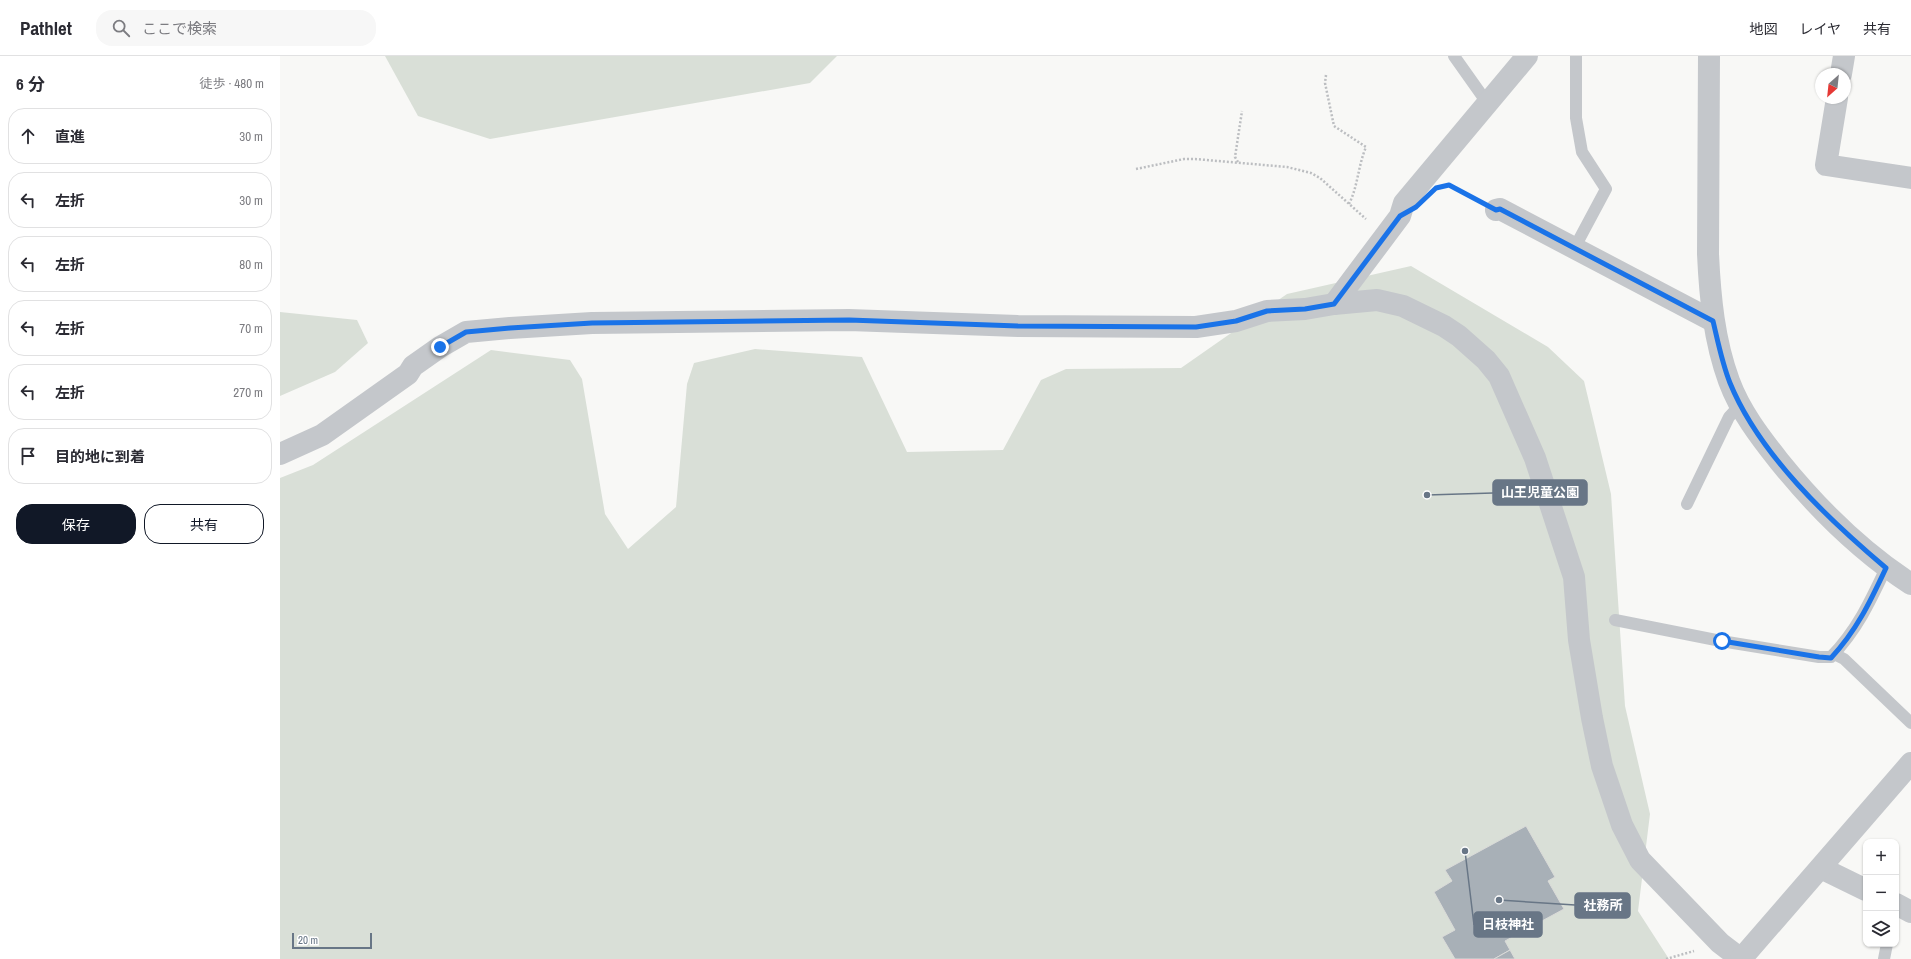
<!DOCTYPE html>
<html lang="ja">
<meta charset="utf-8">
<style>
body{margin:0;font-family:"Archivo Narrow","Noto Sans JP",sans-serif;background:#f7f7f7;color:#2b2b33}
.controls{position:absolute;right:12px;bottom:12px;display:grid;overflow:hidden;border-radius:8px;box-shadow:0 1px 3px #0004}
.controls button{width:36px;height:36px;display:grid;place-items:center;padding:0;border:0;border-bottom:1px solid #e1e1e2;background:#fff;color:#2b2b33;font:20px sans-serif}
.compass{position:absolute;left:1535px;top:12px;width:36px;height:36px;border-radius:50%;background:#fff;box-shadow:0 1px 3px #0004;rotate:207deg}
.scale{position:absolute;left:12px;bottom:10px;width:80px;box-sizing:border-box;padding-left:4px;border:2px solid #687686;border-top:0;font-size:11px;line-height:14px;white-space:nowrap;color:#687686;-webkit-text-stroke:3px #fff;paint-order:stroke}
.stop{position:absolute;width:12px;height:12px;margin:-9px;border:3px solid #1a73e8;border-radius:50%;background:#fff}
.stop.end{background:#1a73e8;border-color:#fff;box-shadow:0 1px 4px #0008}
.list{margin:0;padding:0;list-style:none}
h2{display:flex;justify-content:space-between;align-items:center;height:52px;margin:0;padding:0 16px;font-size:17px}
h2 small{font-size:13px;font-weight:400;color:#7c7c81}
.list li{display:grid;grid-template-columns:26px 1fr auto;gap:12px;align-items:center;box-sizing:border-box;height:56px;margin:0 8px 8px;padding:0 8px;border:1px solid #e1e1e2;border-radius:16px}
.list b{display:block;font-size:15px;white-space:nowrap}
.list em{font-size:13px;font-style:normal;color:#7c7c81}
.actions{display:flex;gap:8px;padding:12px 16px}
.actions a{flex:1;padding:9px 0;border:1px solid #111827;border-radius:16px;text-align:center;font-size:14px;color:#111827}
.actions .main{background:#111827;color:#fff}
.icon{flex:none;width:22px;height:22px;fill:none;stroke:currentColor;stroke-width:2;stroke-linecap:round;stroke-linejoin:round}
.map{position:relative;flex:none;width:1631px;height:903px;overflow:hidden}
header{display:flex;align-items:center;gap:24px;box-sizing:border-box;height:56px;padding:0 20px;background:#fff;border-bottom:1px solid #e1e1e2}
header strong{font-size:19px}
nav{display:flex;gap:22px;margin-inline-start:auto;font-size:14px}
.search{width:280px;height:36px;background:#f7f7f7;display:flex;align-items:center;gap:10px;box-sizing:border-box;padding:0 14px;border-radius:16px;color:#7c7c81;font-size:15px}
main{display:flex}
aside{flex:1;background:#fff}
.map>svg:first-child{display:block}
.green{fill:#d9dfd7}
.building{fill:#a8b0b7;stroke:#dadad8}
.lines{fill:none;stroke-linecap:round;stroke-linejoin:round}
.path{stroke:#bcbec1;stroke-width:2.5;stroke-dasharray:2 2;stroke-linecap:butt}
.service{stroke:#c4c7cb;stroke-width:12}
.minor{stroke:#c4c7cb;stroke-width:22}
.route{stroke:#1a73e8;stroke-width:5}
.leader{fill:none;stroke:#687686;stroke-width:1.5}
.callout-dot{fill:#687686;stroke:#fff;stroke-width:1.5}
.callout{fill:#687686;stroke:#687686;stroke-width:1.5}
.callout-label{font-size:13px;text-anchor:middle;font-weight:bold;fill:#fff}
</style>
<header>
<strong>Pathlet</strong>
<div class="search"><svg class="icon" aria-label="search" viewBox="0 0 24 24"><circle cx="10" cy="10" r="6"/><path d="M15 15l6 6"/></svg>ここで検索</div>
<nav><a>地図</a><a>レイヤ</a><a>共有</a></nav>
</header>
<main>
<aside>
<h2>6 分<small>徒歩 · 480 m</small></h2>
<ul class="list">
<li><svg class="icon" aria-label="ahead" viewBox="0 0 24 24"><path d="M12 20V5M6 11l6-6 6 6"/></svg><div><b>直進</b></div><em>30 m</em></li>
<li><svg class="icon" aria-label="left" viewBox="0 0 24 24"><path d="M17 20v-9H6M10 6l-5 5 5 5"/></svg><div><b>左折</b></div><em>30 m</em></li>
<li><svg class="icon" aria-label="left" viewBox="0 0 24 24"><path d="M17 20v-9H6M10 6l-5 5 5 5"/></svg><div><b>左折</b></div><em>80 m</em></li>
<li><svg class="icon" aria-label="left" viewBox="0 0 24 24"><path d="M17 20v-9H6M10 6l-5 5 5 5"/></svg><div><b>左折</b></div><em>70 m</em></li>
<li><svg class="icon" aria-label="left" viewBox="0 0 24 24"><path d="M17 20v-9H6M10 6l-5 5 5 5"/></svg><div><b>左折</b></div><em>270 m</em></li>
<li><svg class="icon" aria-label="arrive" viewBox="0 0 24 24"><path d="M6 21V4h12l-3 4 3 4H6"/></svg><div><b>目的地に到着</b></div></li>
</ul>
<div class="actions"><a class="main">保存</a><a>共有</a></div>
</aside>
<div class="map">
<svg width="1631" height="903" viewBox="0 0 1631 903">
<rect width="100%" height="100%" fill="#f8f8f6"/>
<g class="green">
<polygon points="105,0 557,0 530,27 210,83 138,60"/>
<polygon points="1131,210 1268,291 1304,325 1331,438 1345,650 1370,758 1358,855 1389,903 0,903 0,422 33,409 211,294 290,304 302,323 325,458 348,493 396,451 407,328 414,307 475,293 582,301 627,396 723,394 761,324 786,313 901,312 1007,238"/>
<polygon points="0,256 77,264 88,287 55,316 0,340"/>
</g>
<g class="building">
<polygon points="1246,770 1275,821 1268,825 1284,853 1225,885 1230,894 1214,903 1175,903 1162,881 1175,874 1154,836 1172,825 1165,814"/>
<polygon points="1230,894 1235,903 1214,903"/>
</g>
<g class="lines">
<g class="path">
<path d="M1046,19L1045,27L1054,70L1086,91C1078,110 1078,130 1069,148"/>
<polyline points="958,106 955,101 962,55"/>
<polyline points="856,113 904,103 915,103 1007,111 1031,117 1040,122 1086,163"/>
<polyline points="1170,129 1194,142"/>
<polyline points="1386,903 1414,895"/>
</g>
<g class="service">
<polyline points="1174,0 1208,48"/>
<polyline points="1295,191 1326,133 1302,96 1296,62 1296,0"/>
<polyline points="1407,448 1449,361 1460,349"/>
<path d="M1335,564L1441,585L1539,601H1551C1577,574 1590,546 1606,512"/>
<polyline points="1554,598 1564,603 1631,667"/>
<polyline points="1604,903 1607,888"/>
</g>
<g class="minor">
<path d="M1429,0L1428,198C1430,241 1434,284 1449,325C1460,355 1480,381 1499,405C1537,452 1580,495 1631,528"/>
<polyline points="1561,18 1564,0"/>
<polyline points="1557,42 1546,109 1631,122"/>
<polyline points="1216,154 1220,153 1433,265"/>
<polyline points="1054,248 1120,160 1124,147 1247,0"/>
<polyline points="0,398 42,379 128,318 133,310 160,291 186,276 230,272 312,267 569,264 738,270 916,271 956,265 987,255 1025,253 1054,248 1097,244 1123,250 1164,270 1179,280 1206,304 1219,320 1255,402 1294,521 1299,584 1312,662 1322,710 1342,769 1360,804 1440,887 1461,903"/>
<polyline points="1541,812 1586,834"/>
<polyline points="1616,848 1631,856"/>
<polyline points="1461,903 1631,707"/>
</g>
</g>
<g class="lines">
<path class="route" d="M160,291L186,276L230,272L312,267L569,264L738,270L916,271L956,265L987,255L1025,253L1054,248L1120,160L1136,151L1156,132L1169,129L1216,154L1220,153L1433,265C1438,286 1442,307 1450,327C1479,398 1548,463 1606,512C1590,546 1577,574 1551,602L1539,601L1442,585"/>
</g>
<path class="leader" d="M1147 439L1213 437M1219 844L1295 849M1185 795L1194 869"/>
<g class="callout-dot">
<circle cx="1147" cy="439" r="4"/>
<circle cx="1219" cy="844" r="4"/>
<circle cx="1185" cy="795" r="4"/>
</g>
<g class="callout">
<rect x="1213" y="424" width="94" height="25" rx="4"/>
<rect x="1295" y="837" width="55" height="25" rx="4"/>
<rect x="1194" y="856" width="68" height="25" rx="4"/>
</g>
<g class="callout-label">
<text x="1260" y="441">山王児童公園</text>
<text x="1323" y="854">社務所</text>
<text x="1228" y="873">日枝神社</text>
</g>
</svg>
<div class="controls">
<button>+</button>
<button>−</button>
<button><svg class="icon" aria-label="layers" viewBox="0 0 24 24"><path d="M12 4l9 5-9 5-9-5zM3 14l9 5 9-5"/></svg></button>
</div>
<svg class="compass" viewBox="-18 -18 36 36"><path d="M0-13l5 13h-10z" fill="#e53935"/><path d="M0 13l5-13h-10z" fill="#7c7c81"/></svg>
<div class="scale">20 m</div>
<div class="stop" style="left:1442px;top:585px"></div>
<div class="stop end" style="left:160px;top:291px"></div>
</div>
</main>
